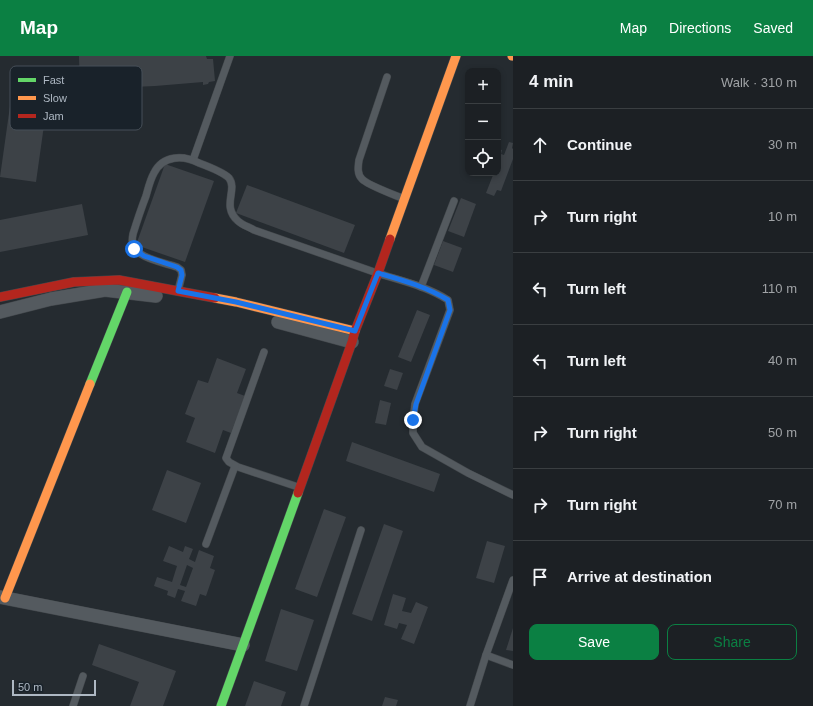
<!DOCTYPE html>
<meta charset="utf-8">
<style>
body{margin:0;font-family:Arial,sans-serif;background:#25282c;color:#f1f3f6}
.controls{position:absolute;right:12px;top:12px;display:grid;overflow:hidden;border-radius:8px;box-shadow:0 2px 6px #0003}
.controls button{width:36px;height:36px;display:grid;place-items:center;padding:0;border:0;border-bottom:1px solid #3a3e41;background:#1c2024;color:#f1f3f6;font:20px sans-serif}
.scale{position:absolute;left:12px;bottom:10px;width:84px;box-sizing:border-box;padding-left:4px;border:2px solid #aeb8c3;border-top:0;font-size:11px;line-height:14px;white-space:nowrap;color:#aeb8c3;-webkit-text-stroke:3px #19222a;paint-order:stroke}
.stop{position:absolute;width:12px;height:12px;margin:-9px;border:3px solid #1a73e8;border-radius:50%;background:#fff}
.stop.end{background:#1a73e8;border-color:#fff;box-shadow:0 1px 4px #0008}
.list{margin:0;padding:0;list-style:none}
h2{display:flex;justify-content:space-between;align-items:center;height:52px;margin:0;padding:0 16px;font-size:17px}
h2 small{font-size:13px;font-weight:400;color:#a0a3a6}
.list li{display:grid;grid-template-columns:26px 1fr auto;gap:12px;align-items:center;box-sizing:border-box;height:72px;padding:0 16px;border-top:1px solid #3a3e41}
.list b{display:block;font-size:15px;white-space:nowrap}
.list em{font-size:13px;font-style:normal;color:#a0a3a6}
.actions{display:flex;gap:8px;padding:12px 16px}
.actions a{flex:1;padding:9px 0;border:1px solid #0b8043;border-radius:8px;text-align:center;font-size:14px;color:#0b8043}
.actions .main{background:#0b8043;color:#fff}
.icon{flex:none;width:22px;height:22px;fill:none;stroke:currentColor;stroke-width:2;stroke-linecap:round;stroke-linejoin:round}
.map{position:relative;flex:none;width:513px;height:650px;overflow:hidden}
header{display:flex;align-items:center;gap:24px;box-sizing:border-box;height:56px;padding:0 20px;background:#0b8043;color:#fff}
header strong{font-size:19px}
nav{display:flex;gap:22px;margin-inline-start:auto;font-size:14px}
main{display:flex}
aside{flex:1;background:#1c2024}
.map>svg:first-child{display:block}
.building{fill:#3d4247;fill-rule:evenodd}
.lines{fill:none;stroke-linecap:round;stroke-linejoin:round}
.lane-casing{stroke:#42474b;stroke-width:8}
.street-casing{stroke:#42474b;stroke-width:14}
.fast-casing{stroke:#42474b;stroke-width:10}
.slow-casing{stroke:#42474b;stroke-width:10}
.jam-casing{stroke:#42474b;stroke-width:10}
.lane{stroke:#545a5f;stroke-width:7}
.street{stroke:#545a5f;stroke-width:13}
.fast{stroke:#63d668;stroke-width:9}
.slow{stroke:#ff974d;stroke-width:9}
.jam{stroke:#b3261e;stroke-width:9}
.route{stroke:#1a73e8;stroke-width:5}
.key{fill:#19222a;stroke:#464f58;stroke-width:1}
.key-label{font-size:11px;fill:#aeb8c3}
</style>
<header>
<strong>Map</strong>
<nav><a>Map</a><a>Directions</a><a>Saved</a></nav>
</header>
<main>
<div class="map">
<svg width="513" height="650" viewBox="0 0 513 650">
<rect width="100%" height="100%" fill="#252b30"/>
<g class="building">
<polygon points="79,0 206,0 207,3 213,3 215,25 209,26 208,28 203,29 203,26 155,30 110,32 110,36 96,36 80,39"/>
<polygon points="10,50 46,55 36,126 0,121"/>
<polygon points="509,86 513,87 512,92 513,93 513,103 501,135 497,134 494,140 486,137 493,119 489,117 498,117 498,93 502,94 501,98 504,99"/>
<polygon points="165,108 214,125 185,206 136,189"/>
<polygon points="247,129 355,169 344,197 236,157"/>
<polygon points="461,142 476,148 464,181 448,175"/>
<polygon points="82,148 88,179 0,196 0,164"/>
<polygon points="443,185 462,192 453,216 434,209"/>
<polygon points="417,254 430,259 411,306 398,301"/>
<polygon points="217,302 246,313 237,337 245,340 231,377 223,374 215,397 186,386 195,362 185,358 198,324 208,327"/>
<polygon points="390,313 403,317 397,334 384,330"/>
<polygon points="380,344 391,347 386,369 375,367"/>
<polygon points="352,386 440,418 434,436 346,405"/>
<polygon points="167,414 201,427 186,467 152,454"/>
<polygon points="324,453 346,461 317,541 295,533"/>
<polygon points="384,468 403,475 372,565 352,558"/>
<polygon points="487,485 505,490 494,527 476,522"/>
<path d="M169,490L183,496L185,490L193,493L189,503L195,506L199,494L214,500L210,512L215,514L206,540L200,538L196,550L181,545L185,535L178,533L175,542L167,539L168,535L154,530L157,521L172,526L177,510L163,505ZM187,509L193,512L186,531L180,529Z"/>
<polygon points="393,538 406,542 402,555 411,557 416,546 428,551 414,588 401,583 407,569 399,567 397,573 384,569"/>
<polygon points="281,553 314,564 297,615 265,605"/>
<polygon points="513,572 513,595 506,594"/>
<polygon points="99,588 176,615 163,650 130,650 139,626 92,609"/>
<polygon points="254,625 286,636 281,650 245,650"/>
<polygon points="385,641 398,644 396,650 382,650"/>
</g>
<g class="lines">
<g class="lane-casing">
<g id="lane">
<path d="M387,21L359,104C358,111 357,118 362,123C367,129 395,139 404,143"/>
<polyline points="193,104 230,0"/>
<polyline points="421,231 454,145"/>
<path d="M178,235L182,219L181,214L177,211C165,207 143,203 135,193C131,189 132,183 133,178C137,165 141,153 146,140C148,133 150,124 154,117C163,99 183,99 199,107C207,110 223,116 229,122C238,134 221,150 238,165C242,169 249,171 254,174C295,188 336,203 377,217C402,225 426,230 448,244L450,254L415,348L413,364V377L422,391L468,417L513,439"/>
<polyline points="264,296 226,402 229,406 238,411 298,431"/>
<polyline points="206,488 235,410"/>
<polyline points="486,599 513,609"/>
<polyline points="73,650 83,620"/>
<polyline points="304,650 361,474"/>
<polyline points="470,650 486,599 513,524"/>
</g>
</g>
<g class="street-casing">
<g id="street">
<polyline points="0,256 51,243 105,234 156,240"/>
<polyline points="278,266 352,286"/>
<polyline points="0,541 243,589"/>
</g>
</g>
<g class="fast-casing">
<g id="fast">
<polyline points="90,328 127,236"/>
<polyline points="221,650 298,437"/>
</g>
</g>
<g class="slow-casing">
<g id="slow">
<polyline points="512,0 513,0"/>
<polyline points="390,183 456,0"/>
<polyline points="215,242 236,246 355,275"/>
<polyline points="5,542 90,328"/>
</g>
</g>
<g class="jam-casing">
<g id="jam">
<polyline points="0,241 74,226 119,224 215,242"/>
<polyline points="298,437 352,286 355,275 378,217 390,183"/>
</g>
</g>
<use href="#lane" class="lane"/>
<use href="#street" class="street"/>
<use href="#fast" class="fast"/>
<use href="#slow" class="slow"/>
<use href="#jam" class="jam"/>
</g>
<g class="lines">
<path class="route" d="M134,193L144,200L177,211L181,214L182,219L178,235L236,246L355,275L378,217C402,224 427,231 448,244L450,254L416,348L413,364"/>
</g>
<rect x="10" y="10" width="132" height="64" rx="6" class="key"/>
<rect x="18" y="22" width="18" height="4" fill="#63d668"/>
<rect x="18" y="40" width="18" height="4" fill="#ff974d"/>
<rect x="18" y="58" width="18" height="4" fill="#b3261e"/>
<g class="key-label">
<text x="43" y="28">Fast</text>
<text x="43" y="46">Slow</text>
<text x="43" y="64">Jam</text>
</g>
</svg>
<div class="controls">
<button>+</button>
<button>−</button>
<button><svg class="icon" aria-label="locate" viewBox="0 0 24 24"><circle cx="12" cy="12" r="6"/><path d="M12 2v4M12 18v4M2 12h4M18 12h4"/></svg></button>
</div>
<div class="scale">50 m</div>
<div class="stop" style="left:134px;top:193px"></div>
<div class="stop end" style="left:413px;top:364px"></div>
</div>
<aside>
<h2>4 min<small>Walk · 310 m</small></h2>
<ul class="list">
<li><svg class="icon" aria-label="ahead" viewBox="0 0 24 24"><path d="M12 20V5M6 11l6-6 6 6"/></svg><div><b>Continue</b></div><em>30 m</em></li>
<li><svg class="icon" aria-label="right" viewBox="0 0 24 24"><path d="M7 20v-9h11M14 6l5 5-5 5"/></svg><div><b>Turn right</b></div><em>10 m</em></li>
<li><svg class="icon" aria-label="left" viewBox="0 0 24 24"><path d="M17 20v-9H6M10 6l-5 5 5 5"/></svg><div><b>Turn left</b></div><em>110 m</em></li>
<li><svg class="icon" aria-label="left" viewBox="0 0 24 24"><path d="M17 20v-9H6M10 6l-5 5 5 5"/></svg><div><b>Turn left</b></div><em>40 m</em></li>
<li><svg class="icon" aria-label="right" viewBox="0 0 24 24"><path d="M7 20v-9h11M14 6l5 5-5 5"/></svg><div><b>Turn right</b></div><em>50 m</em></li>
<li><svg class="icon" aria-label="right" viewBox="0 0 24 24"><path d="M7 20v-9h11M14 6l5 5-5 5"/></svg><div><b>Turn right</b></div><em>70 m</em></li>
<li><svg class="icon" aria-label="arrive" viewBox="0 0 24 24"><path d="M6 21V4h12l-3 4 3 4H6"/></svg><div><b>Arrive at destination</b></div></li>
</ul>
<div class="actions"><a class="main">Save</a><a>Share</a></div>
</aside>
</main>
